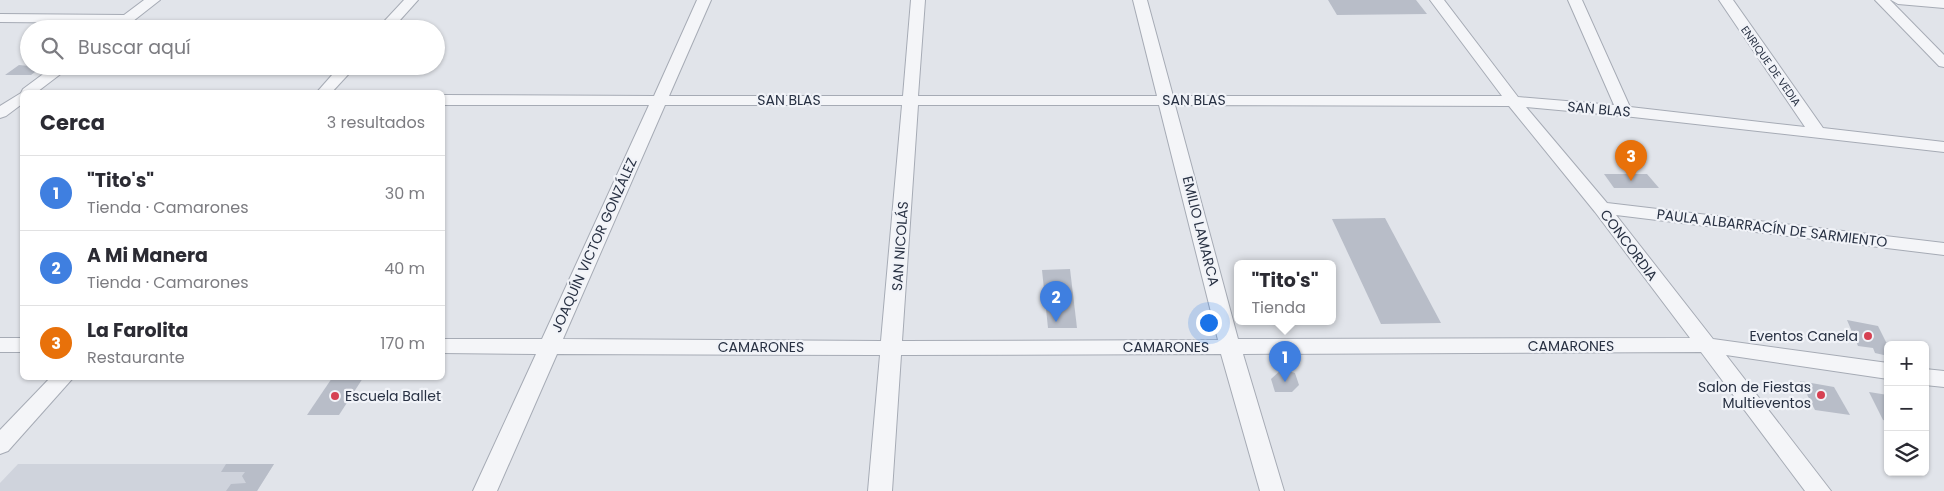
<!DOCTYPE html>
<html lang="es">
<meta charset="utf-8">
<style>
body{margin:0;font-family:Poppins,sans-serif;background:#f7f7f7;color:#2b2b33}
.controls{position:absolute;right:15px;bottom:15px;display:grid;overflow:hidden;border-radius:8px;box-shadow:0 1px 4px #0004}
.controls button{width:45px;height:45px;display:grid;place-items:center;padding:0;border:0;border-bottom:1px solid #e1e1e2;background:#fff;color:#2b2b33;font:25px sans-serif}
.you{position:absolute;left:1208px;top:322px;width:18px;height:18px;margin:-12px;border:4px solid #fff;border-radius:50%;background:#1a73e8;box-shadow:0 0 0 8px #1a73e833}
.badge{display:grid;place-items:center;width:32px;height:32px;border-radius:50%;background:#d64052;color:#fff;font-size:16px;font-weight:700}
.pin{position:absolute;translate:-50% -41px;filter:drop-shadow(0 1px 2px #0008)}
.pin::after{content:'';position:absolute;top:26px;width:18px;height:15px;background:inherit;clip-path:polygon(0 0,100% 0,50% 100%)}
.popup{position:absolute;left:1234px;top:260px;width:102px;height:65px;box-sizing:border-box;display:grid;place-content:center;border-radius:8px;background:#fff;filter:drop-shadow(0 1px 4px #0005);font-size:16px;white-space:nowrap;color:#7c7c81}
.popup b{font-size:19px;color:#2b2b33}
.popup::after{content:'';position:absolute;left:50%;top:100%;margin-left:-10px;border:10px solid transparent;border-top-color:#fff}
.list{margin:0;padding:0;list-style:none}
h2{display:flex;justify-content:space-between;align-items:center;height:65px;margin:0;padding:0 20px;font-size:21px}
h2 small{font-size:16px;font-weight:400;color:#7c7c81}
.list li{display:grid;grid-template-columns:32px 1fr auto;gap:15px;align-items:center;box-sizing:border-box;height:75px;padding:0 20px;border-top:1px solid #e1e1e2}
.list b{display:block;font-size:19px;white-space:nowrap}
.list p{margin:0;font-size:16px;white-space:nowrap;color:#7c7c81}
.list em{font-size:16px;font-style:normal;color:#7c7c81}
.icon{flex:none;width:28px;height:28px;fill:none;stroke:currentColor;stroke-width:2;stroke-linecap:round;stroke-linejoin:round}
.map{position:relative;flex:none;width:1944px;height:491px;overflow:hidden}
.search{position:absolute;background:#fff;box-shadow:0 1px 4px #0004;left:20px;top:20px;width:425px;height:55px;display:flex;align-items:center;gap:12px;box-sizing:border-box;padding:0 18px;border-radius:28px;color:#7c7c81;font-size:19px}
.panel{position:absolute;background:#fff;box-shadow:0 1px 4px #0004;left:20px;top:90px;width:425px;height:290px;border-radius:8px}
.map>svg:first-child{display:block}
.built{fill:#cfd3dc}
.building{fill:#b8bdc8}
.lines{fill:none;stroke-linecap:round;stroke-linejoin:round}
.minor-casing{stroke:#a6abb5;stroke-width:2}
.minor{fill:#f4f5f8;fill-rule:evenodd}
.poi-dot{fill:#d64052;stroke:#f1f3f8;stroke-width:2}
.labels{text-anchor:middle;stroke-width:4.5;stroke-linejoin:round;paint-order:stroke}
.far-street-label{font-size:11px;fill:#283143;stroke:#f1f3f8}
.street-label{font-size:14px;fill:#283143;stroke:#f1f3f8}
.poi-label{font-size:14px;fill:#283143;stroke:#f1f3f8;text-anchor:end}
</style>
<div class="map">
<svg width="1944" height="491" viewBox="0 0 1944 491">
<rect width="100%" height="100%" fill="#e1e4ea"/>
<polygon class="built" points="18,464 274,464 257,491 0,491 0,483"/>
<g class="building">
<polygon points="1328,0 1416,0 1427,14 1337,15"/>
<polygon points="146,20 189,20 178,29 134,29"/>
<polygon points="19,65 29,66 43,66 31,75 5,75"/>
<polygon points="1604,174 1647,174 1659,188 1614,188"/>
<polygon points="1385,218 1441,323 1381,324 1332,219"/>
<polygon points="1070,269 1077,328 1048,328 1042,270"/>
<polygon points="1847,320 1878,326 1888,346 1888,356 1875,353 1873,348 1858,346"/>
<polygon points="1282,369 1295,373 1299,385 1292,392 1275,392 1271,379"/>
<polygon points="332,378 363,378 339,415 307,415"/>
<polygon points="1800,381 1834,387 1850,415 1815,410"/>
<polygon points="1869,392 1888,395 1888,421 1883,420"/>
<polygon points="226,464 274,464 257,491 226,491 231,484 246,483 242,476 245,472 221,472"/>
</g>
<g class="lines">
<g class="minor-casing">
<g id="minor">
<polygon points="144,0 160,0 123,29 113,29 111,26 113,23 0,22 0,14 124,15"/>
<polygon points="404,0 418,0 392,29 377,29"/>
<path d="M697,0H711L669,96H903L911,0H925L918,96H1157L1133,0H1147L1173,96H1502L1430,0H1444L1518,97L1614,105L1568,0H1582L1630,107L1805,127L1719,0H1733L1823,128L1944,142V152L1624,116L1526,107L1607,203L1944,243V255L1616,215L1713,339L1888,363V379L1726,355L1831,491H1805L1701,352L1243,354L1284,491H1260L1221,354L901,355L892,491H868L880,355L557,354L497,491H473L536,354L442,353V339H542L649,105H442V95L654,96ZM665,105H902L881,341L563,339ZM918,105H1159L1218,340L902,341ZM1175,105L1509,106L1595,212L1690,338L1238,339Z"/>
<polygon points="1875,0 1890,0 1944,55 1944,67 1939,66"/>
<polygon points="1891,0 1944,0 1944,8 1898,4"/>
<polygon points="54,66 71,66 37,92 22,92 22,104 6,116 0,118 0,106 21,93 23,89"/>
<polygon points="340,66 356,66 332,92 317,92"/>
<rect x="0" y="338" width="22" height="14"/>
<polygon points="1925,369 1944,371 1944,387 1925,385"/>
<polygon points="50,378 73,378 8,451 0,454 0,430"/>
</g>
</g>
<use href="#minor" class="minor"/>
</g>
<g class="poi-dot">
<circle cx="1868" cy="336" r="5"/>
<circle cx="1821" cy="395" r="5"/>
<circle cx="335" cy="396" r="5"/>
</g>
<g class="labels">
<g class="far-street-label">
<text transform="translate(1771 66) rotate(55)" y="4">ENRIQUE DE VEDIA</text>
</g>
<g class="street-label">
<text x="789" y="105">SAN BLAS</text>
<text x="1194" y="105">SAN BLAS</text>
<text transform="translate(1599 109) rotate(5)" y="5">SAN BLAS</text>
<text transform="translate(1772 228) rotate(7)" y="5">PAULA ALBARRACÍN DE SARMIENTO</text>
<text transform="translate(1201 231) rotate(76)" y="5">EMILIO LAMARCA</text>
<text transform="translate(594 245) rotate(-66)" y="5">JOAQUÍN VICTOR GONZÁLEZ</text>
<text transform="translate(1629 245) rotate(53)" y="5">CONCORDIA</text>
<text transform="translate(900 246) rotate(-86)" y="5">SAN NICOLÁS</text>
<text x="1571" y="351">CAMARONES</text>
<text x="761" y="352">CAMARONES</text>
<text x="1166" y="352">CAMARONES</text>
</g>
<g class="poi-label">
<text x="1858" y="341">Eventos Canela</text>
<text x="1811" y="392">Salon de Fiestas<tspan x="1811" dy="16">Multieventos</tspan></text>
<text x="345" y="401" text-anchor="start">Escuela Ballet</text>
</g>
</g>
</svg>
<div class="controls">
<button>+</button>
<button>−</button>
<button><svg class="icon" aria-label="layers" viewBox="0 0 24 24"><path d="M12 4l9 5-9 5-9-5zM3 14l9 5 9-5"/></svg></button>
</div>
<div class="you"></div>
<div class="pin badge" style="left:1285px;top:382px;background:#3f7fe0">1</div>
<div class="popup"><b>&quot;Tito's&quot;</b>Tienda</div>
<div class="pin badge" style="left:1056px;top:322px;background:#3f7fe0">2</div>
<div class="pin badge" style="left:1631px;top:181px;background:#e8710a">3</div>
<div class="search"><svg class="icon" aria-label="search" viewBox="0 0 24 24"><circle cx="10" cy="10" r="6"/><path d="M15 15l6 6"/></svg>Buscar aquí</div>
<section class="panel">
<h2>Cerca<small>3 resultados</small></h2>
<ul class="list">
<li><span class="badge" style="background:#3f7fe0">1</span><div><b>&quot;Tito's&quot;</b><p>Tienda · Camarones</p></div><em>30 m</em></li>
<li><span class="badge" style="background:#3f7fe0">2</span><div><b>A Mi Manera</b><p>Tienda · Camarones</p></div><em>40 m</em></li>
<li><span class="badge" style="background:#e8710a">3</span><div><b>La Farolita</b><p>Restaurante</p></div><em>170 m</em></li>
</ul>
</section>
</div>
